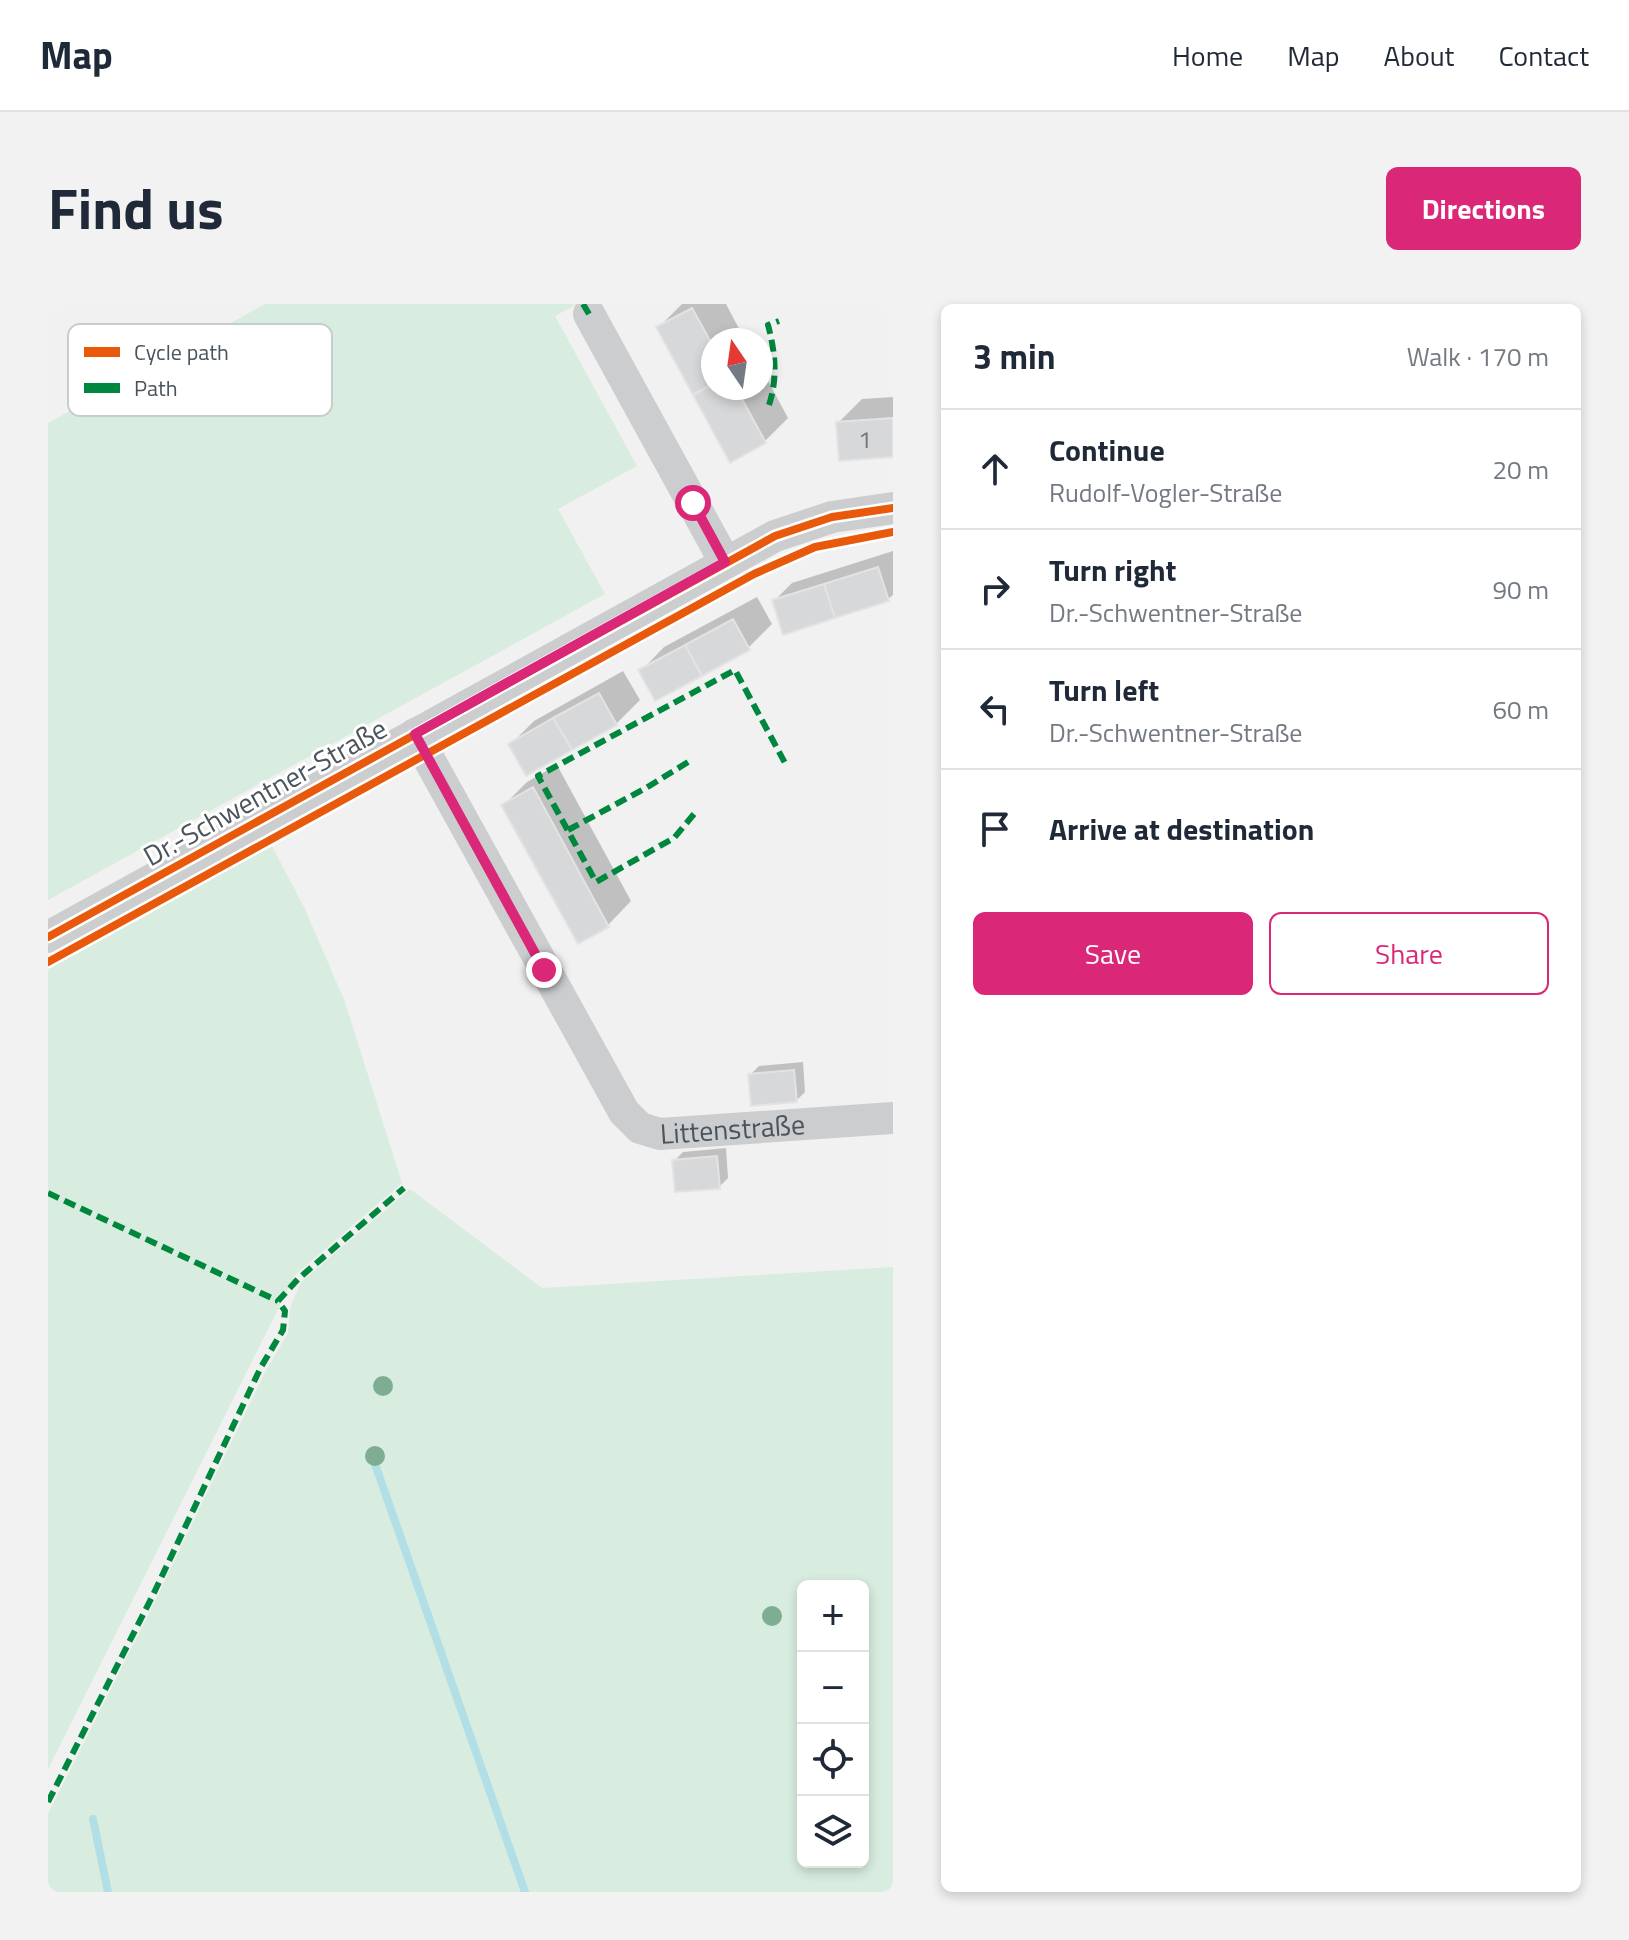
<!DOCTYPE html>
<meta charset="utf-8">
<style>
body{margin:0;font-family:"Titillium Web",sans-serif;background:#f2f2f3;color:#1f2937}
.controls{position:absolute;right:24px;bottom:24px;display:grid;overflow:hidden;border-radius:12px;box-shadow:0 4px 12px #0003}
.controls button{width:72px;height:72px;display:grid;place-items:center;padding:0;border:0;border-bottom:2px solid #e0e1e3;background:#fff;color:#1f2937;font:40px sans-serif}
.compass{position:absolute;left:653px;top:24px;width:72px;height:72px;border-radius:50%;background:#fff;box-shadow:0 4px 12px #0003;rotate:347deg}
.stop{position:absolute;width:24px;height:24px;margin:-18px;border:6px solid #db2777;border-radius:50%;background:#fff}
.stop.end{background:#db2777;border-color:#fff;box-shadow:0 2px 8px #0008}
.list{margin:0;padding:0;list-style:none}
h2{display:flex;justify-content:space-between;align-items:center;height:104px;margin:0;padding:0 32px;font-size:34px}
h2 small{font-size:26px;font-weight:400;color:#747a83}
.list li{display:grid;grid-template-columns:52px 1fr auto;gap:24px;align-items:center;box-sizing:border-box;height:120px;padding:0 32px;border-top:2px solid #e0e1e3}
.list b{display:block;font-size:30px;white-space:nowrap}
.list p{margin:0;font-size:26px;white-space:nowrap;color:#747a83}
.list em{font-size:26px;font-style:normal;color:#747a83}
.actions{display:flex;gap:16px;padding:24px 32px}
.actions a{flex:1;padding:18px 0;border:2px solid #db2777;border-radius:12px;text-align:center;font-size:28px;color:#db2777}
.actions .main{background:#db2777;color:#fff}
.icon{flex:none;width:44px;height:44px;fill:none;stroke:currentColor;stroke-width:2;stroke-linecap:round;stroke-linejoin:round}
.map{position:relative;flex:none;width:845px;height:1588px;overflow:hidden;border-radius:12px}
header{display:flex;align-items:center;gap:48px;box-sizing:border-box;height:112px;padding:0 40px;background:#fff;border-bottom:2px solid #e0e1e3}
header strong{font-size:38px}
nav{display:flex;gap:44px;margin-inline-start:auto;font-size:28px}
.intro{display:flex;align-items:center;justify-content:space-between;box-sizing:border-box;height:192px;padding:0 48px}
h1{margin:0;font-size:56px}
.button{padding:20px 36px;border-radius:12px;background:#db2777;color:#fff;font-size:28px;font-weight:700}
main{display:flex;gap:48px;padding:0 48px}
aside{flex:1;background:#fff;border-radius:12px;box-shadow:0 4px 12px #0003}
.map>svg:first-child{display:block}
.green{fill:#d8eddf;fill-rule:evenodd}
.shadow{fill:#0003}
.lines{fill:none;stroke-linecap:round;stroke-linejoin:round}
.stream{stroke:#b2dee6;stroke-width:8}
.building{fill:#d7d8da;stroke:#e3e3e4;stroke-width:2}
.street{stroke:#cbcdcf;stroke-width:32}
.quiet{stroke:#00873e;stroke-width:6;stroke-dasharray:12 6;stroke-linecap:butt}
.cycleway-casing{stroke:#fff;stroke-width:13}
.cycleway{stroke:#e8590c;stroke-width:8}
.tree{fill:#7fad94}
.route{stroke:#db2777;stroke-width:10}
.labels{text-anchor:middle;stroke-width:6;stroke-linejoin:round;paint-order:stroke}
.number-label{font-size:24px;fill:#6f767d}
.street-label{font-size:28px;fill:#4a545c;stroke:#fff}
.key{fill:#fff;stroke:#c9ccce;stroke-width:2}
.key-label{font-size:22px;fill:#4a545c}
</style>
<header>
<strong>Map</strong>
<nav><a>Home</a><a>Map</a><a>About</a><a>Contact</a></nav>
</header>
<div class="intro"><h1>Find us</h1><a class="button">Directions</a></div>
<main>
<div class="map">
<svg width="845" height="1588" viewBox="0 0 845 1588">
<rect width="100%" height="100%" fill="#f1f1f1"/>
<g class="green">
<polygon points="217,0 529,0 507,12 589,162 510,205 557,290 0,596 0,119"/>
<polygon points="224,542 257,605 297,698 354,879 247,971 0,1465 0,665"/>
<path d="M362,885L494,984L845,963V1588H0V1510L106,1299L217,1068L240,1029L242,1004L253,978ZM755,1282H815V1558H755Z"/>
</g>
<g class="shadow">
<polygon points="634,0 678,0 697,36 665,36 665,84 713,84 713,64 740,114 717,137 683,156 610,24"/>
<polygon points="845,93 845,151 790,119 814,95"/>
<polygon points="845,247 845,291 840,295 726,297 744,279"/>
<polygon points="709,293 724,320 700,344 593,367 616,343"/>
<polygon points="575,367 592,396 568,420 479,469 463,440 486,417"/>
<polygon points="509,461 583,597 560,621 456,501 479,478"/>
<polygon points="755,758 757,788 748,797 702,771 711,762"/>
<polygon points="678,844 680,874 671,883 626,857 635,848"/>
</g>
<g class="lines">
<g class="stream">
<polyline points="327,1160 477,1588"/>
<polyline points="45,1515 60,1588"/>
</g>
</g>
<g class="building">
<polygon points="644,4 665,42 665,80 645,91 608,23"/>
<polygon points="665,80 665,84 688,84 718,139 682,159 645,91"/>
<polygon points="845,114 845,153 791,157 788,118"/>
<polygon points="830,263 841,297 787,314 776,280"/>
<polygon points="776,280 787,314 735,331 724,296"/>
<polygon points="685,315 702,346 654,372 637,341"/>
<polygon points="637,341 654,372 607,397 590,366"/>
<polygon points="551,389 569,421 524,446 505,414"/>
<polygon points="505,414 524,446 478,472 460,440"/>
<polygon points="485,483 561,623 530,640 453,501"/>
<polygon points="746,766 749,798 703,802 700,770"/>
<polygon points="669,852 672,885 627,888 624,856"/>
</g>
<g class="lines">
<g class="street">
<polyline points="541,10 677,258"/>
<path id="s1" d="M367,430L576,808L592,824L612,830L845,814"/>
<polyline points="0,633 727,232 784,213 845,204"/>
</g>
<g class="quiet">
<polyline points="535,0 541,10"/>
<path d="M721,101C730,74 727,47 720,21L731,17"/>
<polyline points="646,510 626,534 548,578 490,472 687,366 737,459"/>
<polyline points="520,526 598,484 645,455"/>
<polyline points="0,889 230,997"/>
<polyline points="0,1498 104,1293 213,1063 235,1026 237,1007 230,997 250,975 356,884"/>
</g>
<g class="cycleway-casing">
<g id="cycleway">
<polyline points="0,633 727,232 784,213 845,204"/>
<polyline points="0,658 706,270 767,243 845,228"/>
</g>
</g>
<use href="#cycleway" class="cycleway"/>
</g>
<g class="tree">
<circle cx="335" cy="1082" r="10"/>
<circle cx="327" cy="1152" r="10"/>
<circle cx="724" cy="1312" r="10"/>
</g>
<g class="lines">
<polyline class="route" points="496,666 367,430 677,258 645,199"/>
</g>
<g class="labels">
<g class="number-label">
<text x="817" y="144">1</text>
</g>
<g class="street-label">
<text transform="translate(217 488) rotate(-29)" y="10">Dr.-Schwentner-Straße</text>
<text dy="10" stroke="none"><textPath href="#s1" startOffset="548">Littenstraße</textPath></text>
</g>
</g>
<rect x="20" y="20" width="264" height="92" rx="12" class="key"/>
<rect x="36" y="43" width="36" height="10" fill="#e8590c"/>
<rect x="36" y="79" width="36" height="10" fill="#00873e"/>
<g class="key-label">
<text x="86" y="56">Cycle path</text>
<text x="86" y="92">Path</text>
</g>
</svg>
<div class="controls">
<button>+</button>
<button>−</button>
<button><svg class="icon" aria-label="locate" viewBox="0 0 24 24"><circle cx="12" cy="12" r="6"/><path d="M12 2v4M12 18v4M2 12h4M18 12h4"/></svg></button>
<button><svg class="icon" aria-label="layers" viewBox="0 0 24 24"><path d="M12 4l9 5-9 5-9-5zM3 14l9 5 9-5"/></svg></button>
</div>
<svg class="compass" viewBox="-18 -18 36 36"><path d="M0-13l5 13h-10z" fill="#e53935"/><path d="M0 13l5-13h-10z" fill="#747a83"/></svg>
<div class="stop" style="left:645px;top:199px"></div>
<div class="stop end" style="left:496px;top:666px"></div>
</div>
<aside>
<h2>3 min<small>Walk · 170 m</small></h2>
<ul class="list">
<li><svg class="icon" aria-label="ahead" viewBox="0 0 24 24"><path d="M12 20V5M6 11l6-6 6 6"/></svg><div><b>Continue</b><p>Rudolf-Vogler-Straße</p></div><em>20 m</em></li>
<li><svg class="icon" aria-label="right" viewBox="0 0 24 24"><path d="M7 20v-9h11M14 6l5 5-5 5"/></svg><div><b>Turn right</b><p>Dr.-Schwentner-Straße</p></div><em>90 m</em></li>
<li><svg class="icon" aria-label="left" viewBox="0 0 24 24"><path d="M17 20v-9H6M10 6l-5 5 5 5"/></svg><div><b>Turn left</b><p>Dr.-Schwentner-Straße</p></div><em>60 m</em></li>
<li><svg class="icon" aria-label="arrive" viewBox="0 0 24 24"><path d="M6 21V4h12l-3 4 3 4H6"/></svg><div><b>Arrive at destination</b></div></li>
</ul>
<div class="actions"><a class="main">Save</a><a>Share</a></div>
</aside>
</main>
